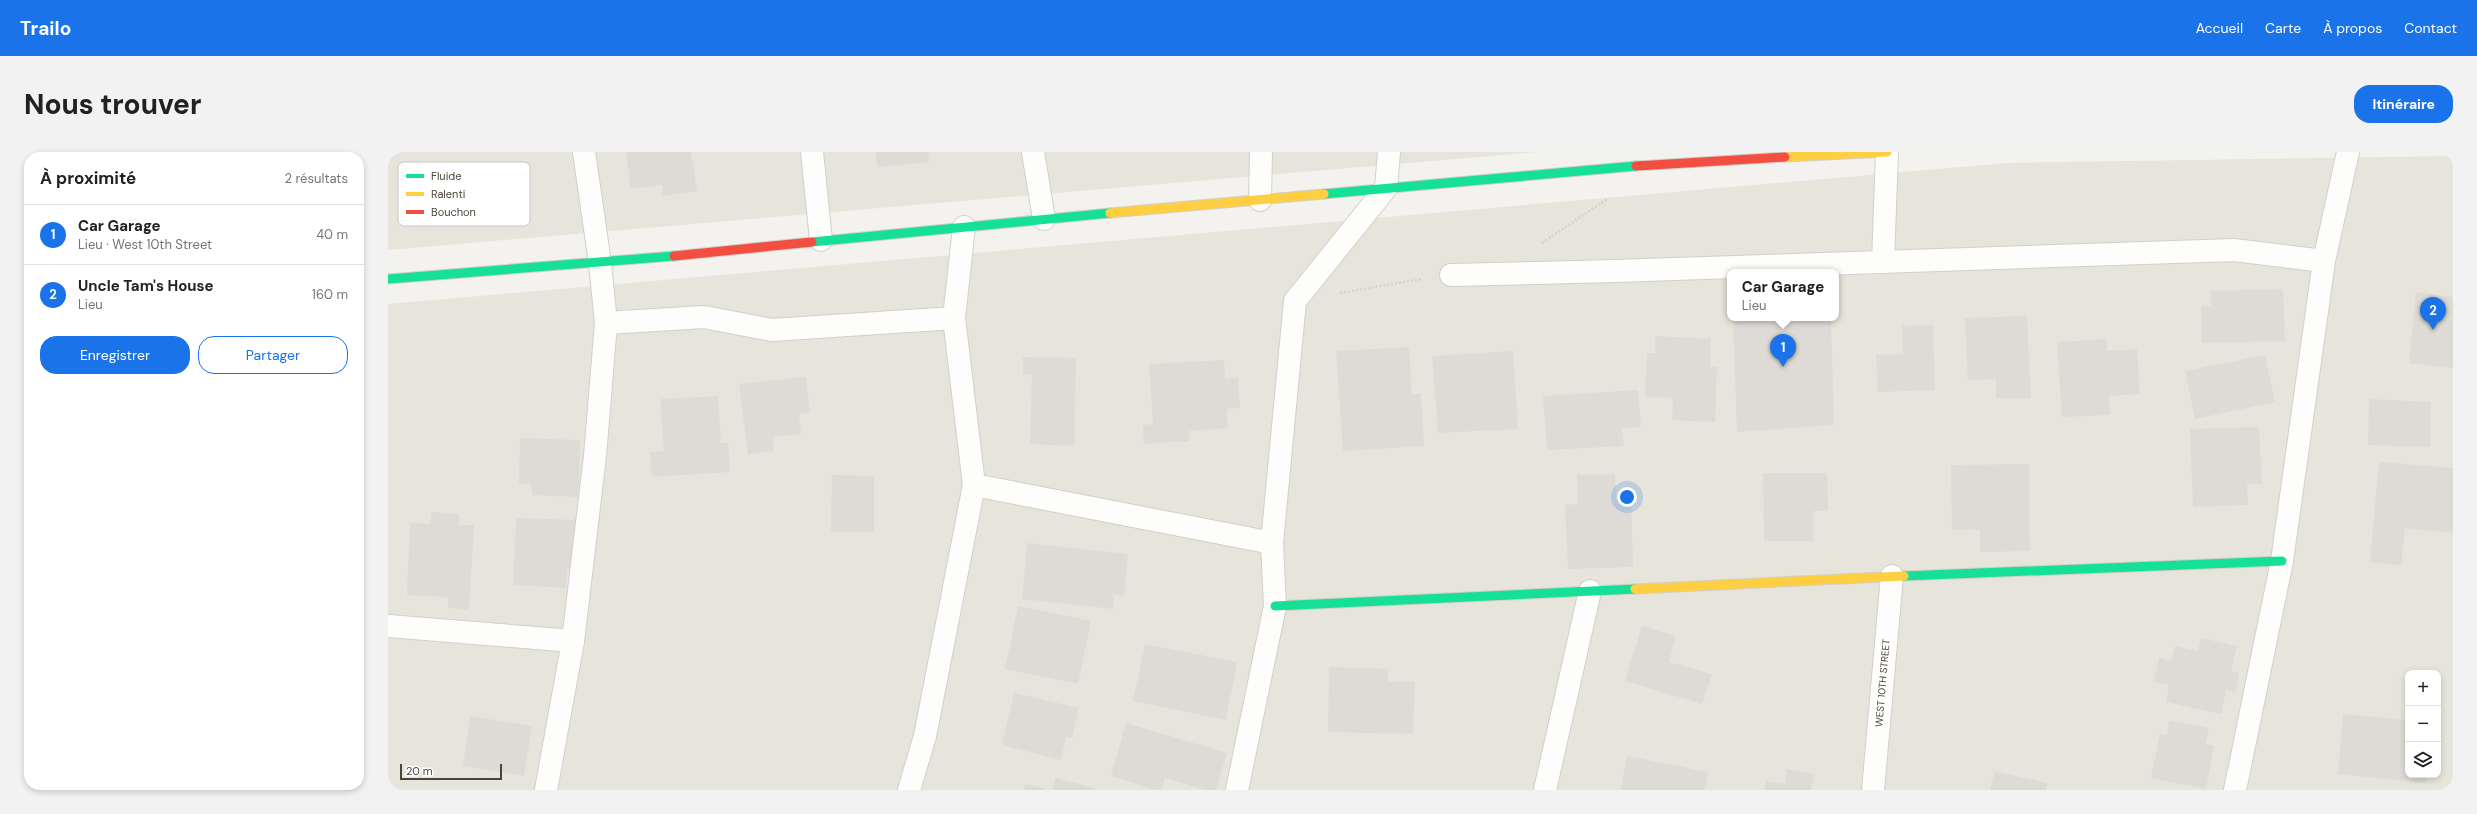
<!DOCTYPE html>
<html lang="fr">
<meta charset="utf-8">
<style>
body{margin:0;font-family:"DM Sans",sans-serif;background:#f2f2f2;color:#202124}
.controls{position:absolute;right:12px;bottom:12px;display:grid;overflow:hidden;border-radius:8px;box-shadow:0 2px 6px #0003}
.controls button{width:36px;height:36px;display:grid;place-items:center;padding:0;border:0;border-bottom:1px solid #e0e0e0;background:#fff;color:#202124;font:20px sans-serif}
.scale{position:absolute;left:12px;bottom:10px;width:102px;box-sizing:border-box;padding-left:4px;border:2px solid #4b4439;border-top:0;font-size:11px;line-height:14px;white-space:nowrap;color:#4b4439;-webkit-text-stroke:3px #fff;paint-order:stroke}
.you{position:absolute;left:1239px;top:345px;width:14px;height:14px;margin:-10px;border:3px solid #fff;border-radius:50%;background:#1a73e8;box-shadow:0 0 0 6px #1a73e833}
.badge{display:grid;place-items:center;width:26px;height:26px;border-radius:50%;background:#1a73e8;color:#fff;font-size:13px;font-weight:700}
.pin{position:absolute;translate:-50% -33px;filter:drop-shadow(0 1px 2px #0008)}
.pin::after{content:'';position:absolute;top:21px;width:14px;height:12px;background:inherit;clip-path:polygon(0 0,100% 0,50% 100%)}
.popup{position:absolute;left:1339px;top:117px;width:112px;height:52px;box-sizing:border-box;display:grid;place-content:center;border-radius:8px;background:#fff;filter:drop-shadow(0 1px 3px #0005);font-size:13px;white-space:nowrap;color:#757577}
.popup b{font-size:15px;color:#202124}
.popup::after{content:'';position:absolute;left:50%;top:100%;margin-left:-8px;border:8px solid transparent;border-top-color:#fff}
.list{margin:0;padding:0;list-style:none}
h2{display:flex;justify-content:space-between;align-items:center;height:52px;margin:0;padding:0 16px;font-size:17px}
h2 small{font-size:13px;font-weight:400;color:#757577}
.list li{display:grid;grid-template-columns:26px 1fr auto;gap:12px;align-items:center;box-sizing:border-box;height:60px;padding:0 16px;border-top:1px solid #e0e0e0}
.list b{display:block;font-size:15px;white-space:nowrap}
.list p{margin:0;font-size:13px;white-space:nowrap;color:#757577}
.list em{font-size:13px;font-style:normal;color:#757577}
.actions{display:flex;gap:8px;padding:12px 16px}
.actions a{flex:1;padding:9px 0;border:1px solid #1a73e8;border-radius:16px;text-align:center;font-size:14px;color:#1a73e8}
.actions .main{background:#1a73e8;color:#fff}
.icon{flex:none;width:22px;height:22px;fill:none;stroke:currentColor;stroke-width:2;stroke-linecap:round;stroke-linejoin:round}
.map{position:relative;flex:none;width:2065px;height:638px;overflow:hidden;border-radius:16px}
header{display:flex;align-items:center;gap:24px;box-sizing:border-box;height:56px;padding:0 20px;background:#1a73e8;color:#fff}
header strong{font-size:19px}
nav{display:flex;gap:22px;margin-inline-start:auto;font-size:14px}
.intro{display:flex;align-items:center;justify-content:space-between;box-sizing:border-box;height:96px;padding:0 24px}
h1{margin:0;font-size:28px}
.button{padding:10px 18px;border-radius:16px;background:#1a73e8;color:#fff;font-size:14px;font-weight:700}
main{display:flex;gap:24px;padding:0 24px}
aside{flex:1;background:#fff;border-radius:16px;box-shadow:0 2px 6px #0003}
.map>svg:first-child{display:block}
.residential{fill:#e7e4dc;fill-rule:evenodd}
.building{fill:#dedbd6}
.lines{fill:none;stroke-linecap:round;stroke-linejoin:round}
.street-casing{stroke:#d2d0cb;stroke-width:24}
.fast-casing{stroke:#d3cfc5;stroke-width:11}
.slow-casing{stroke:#d3cfc5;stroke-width:11}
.jam-casing{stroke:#d3cfc5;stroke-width:11}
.path{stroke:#d3d2cc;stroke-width:2.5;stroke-dasharray:2 2;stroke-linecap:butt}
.street{stroke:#fdfdfc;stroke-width:22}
.fast{stroke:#16e098;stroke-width:9}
.slow{stroke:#ffcf43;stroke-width:9}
.jam{stroke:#f24e42;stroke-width:9}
.labels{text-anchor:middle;stroke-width:3;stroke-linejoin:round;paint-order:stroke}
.street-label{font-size:10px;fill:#4b4439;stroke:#fff}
.key{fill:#fff;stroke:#c9c7c4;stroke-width:1}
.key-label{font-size:11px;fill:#4b4439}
</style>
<header>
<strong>Trailo</strong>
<nav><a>Accueil</a><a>Carte</a><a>À propos</a><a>Contact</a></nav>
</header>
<div class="intro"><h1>Nous trouver</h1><a class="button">Itinéraire</a></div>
<main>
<aside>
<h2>À proximité<small>2 résultats</small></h2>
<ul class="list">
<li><span class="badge">1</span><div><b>Car Garage</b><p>Lieu · West 10th Street</p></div><em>40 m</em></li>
<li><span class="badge">2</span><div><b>Uncle Tam's House</b><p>Lieu</p></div><em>160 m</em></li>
</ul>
<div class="actions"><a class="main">Enregistrer</a><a>Partager</a></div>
</aside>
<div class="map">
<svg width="2065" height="638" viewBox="0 0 2065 638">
<rect width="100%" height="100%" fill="#f4f2ee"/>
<g class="residential">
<polygon points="0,0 1149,0 0,98"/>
<path d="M2065,4V638H0V152L1619,11ZM1342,120H1448V166H1342ZM2020,521H2050V623H2020Z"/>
</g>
<g class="building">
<polygon points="238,0 303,0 309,39 275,44 274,33 243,37"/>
<polygon points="488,0 540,0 541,10 489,15"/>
<polygon points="1895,137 1897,189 1814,191 1813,155 1823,154 1823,139"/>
<polygon points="2028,140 2065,145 2065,216 2021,211"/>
<polygon points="1639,164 1643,246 1608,247 1608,227 1580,228 1577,166"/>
<polygon points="1345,166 1443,166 1446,273 1349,280"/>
<polygon points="1545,173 1547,238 1490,240 1488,203 1515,202 1514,174"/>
<polygon points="1267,184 1323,187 1322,215 1329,215 1327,270 1284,268 1285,246 1257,245 1259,201 1267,201"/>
<polygon points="1719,187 1719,199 1749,197 1752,242 1721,244 1722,263 1674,265 1669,190"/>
<polygon points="1021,195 1024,242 1033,241 1036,294 955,299 948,199"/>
<polygon points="1125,199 1130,277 1050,281 1044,204"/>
<polygon points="1877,203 1887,250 1807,267 1797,219"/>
<polygon points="635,205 688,206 686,294 642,292 644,222 635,222"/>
<polygon points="836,208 837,227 850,226 852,256 839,257 840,276 801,279 801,289 756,292 755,273 765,272 761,212"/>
<polygon points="418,225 422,261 411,262 413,282 385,285 386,299 360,302 351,232"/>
<polygon points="1250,238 1253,275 1234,276 1236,294 1159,298 1155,244"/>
<polygon points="330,244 333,291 340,291 342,320 264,325 262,300 276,299 272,247"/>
<polygon points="1981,247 2043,250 2042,295 1980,293"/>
<polygon points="1871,275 1874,332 1859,332 1860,353 1805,355 1802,277"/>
<polygon points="132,286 192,288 191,345 144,343 143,332 131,332"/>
<polygon points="1991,310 2065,316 2065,381 2017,376 2013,413 1982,410"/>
<polygon points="1641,312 1642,399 1592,400 1592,377 1564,378 1563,313"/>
<polygon points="1375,321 1439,321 1440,359 1425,359 1425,389 1376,389"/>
<polygon points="1227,322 1228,348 1243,347 1245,415 1180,417 1177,353 1190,352 1189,323"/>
<polygon points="444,323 486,324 486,380 443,380"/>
<polygon points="43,360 71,362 71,373 86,373 81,458 60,456 60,445 19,443 22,371 43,372"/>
<polygon points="128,366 188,368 186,417 179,417 178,436 125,433"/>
<polygon points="639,391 740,402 736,444 726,443 725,457 634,447"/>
<polygon points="630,454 703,469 690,532 617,517"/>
<polygon points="1254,474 1288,484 1281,510 1324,522 1314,552 1237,529"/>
<polygon points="1813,486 1849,494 1843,520 1851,521 1847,540 1838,538 1833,562 1778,550 1781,533 1766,530 1771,506 1783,509 1787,494 1810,499"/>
<polygon points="757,492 849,510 838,568 745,549"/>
<polygon points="941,515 1000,517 1000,529 1027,530 1025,582 940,580"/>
<polygon points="626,541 691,556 684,586 678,585 673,608 614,593"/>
<polygon points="1955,562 2020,568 2020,623 2038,623 2038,631 1950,622"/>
<polygon points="82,564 144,574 136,624 75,614"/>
<polygon points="1781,568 1821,576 1818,592 1826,594 1818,637 1763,626 1772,582 1779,583"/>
<polygon points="738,571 839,601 828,638 818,638 777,626 773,638 768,638 723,624"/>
<polygon points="1239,604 1320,620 1316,638 1233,638"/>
<polygon points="1399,617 1426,622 1423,638 1376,638 1378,629 1397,632"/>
<polygon points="1607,619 1659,631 1658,638 1602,638"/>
<polygon points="667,626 707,636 706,638 665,638"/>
<polygon points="637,632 657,637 657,638 636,638"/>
</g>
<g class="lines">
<g class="street-casing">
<g id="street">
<polyline points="424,0 433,88"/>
<polyline points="645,0 656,67"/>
<polyline points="872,48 873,0"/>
<polyline points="1495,110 1499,0"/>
<polyline points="1063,123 1227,119 1846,98 1936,109"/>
<polyline points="218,171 316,165 384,178 566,166"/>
<polyline points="586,333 884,391"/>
<polyline points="0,474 185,489"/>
<polyline points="158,638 185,489 207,304 218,171 212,111 196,0"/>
<polyline points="521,638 537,584 586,333 566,166 576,75"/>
<polyline points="849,638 887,454 884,391 907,149 998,36 1001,0"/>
<polyline points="1157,638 1202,439"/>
<polyline points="1485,638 1504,424"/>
<polyline points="1847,638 1894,409 1936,109 1960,0"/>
</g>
</g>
<g class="fast-casing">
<g id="fast">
<polyline points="936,42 1248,14"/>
<polyline points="424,90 722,61"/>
<polyline points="0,127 286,104"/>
<polyline points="1516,424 1894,409"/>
<polyline points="887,454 1247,437"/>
</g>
</g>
<g class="slow-casing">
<g id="slow">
<polyline points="1397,5 1499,0"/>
<polyline points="722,61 936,42"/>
<polyline points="1247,437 1516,424"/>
</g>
</g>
<g class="jam-casing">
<g id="jam">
<polyline points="1248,14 1397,5"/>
<polyline points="286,104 424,90"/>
</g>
</g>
<g class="path">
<polyline points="1154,91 1219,47"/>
<polyline points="952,141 1034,127"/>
</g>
<use href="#street" class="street"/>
<use href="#fast" class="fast"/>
<use href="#slow" class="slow"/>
<use href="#jam" class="jam"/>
</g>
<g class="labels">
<g class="street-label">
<text transform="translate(1494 531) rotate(-85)" y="4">WEST 10TH STREET</text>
</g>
</g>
<rect x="10" y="10" width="132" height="64" rx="6" class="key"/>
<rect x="18" y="22" width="18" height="4" fill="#16e098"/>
<rect x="18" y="40" width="18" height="4" fill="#ffcf43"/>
<rect x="18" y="58" width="18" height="4" fill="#f24e42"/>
<g class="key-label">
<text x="43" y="28">Fluide</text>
<text x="43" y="46">Ralenti</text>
<text x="43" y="64">Bouchon</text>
</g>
</svg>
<div class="controls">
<button>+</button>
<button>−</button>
<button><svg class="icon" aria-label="layers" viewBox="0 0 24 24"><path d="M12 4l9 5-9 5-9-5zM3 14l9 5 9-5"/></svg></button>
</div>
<div class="scale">20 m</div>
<div class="you"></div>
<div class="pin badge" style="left:1395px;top:215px">1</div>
<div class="popup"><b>Car Garage</b>Lieu</div>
<div class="pin badge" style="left:2045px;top:178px">2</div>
</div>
</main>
